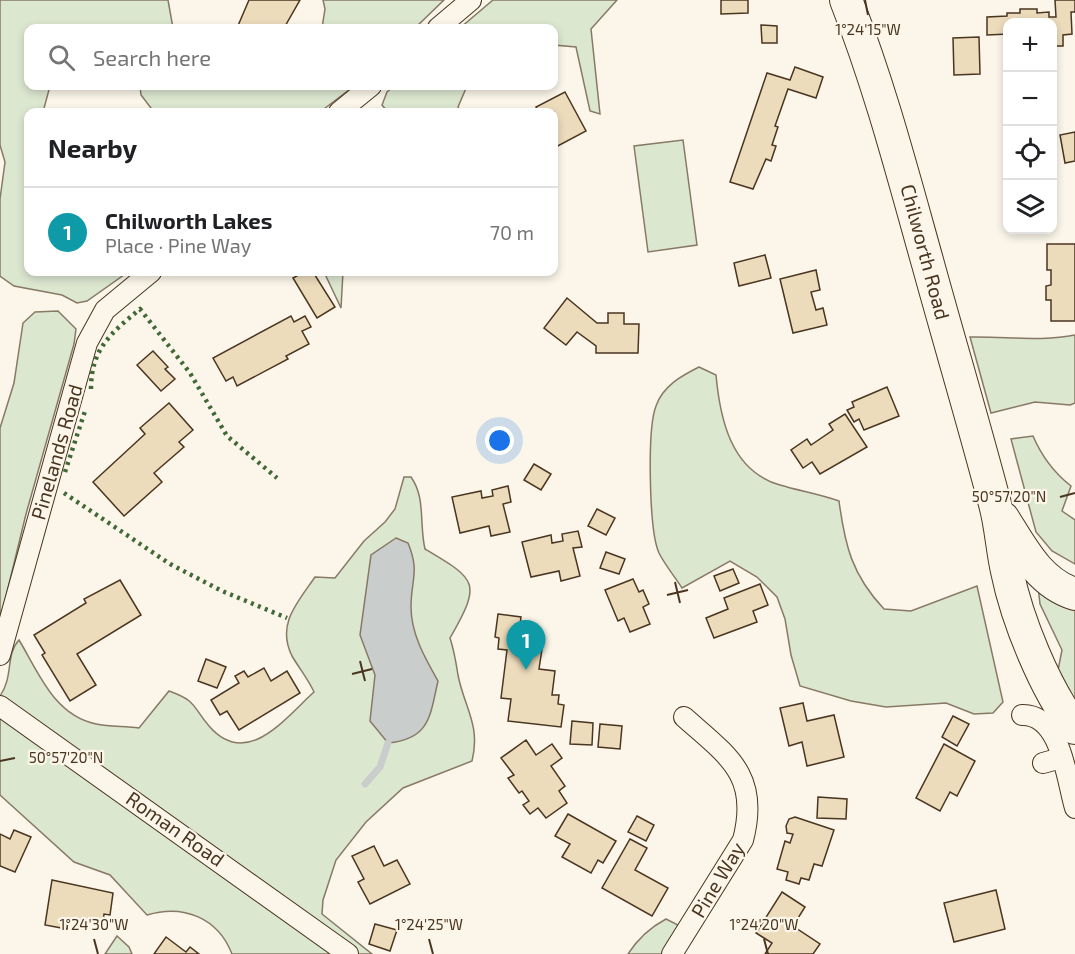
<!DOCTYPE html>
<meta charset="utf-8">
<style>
body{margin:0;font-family:"Exo 2",sans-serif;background:#f6f6f6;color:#202124}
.controls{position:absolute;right:18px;top:18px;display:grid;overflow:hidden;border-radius:12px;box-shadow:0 3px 9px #0003}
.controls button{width:54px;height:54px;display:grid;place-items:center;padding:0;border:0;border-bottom:2px solid #e0e0e0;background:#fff;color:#202124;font:30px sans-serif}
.you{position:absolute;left:500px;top:441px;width:21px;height:21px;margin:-15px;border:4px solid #fff;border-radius:50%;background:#1a73e8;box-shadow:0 0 0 9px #1a73e833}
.badge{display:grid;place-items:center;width:39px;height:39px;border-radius:50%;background:#2563eb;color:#fff;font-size:20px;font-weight:700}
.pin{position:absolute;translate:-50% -50px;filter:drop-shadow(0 2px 3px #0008)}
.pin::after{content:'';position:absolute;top:32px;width:21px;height:18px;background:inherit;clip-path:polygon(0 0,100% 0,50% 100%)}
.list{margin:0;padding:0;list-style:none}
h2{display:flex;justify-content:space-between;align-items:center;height:78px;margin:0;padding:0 24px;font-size:26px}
h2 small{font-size:20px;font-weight:400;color:#757577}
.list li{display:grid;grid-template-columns:39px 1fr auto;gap:18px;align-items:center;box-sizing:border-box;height:90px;padding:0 24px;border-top:2px solid #e0e0e0}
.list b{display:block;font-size:22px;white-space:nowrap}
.list p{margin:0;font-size:20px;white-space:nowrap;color:#757577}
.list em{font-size:20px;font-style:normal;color:#757577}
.icon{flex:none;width:33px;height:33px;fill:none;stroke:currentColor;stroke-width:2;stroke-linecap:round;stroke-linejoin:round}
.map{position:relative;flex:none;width:1075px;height:954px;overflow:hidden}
.search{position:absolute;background:#fff;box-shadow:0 3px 9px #0003;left:24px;top:24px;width:534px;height:66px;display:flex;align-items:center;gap:15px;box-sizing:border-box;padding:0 21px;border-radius:12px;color:#757577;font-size:22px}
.panel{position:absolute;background:#fff;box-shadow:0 3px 9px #0003;left:24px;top:108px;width:534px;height:168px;border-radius:12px}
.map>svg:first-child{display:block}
.green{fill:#dce7d0;stroke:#887966;stroke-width:1.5}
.water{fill:#c9cecd;stroke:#887966;stroke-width:1.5}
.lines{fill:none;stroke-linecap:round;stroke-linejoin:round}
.stream{stroke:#c9cecd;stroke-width:7}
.building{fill:#ecdcbc;stroke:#4a3520;stroke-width:1.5}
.street-casing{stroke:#4a3520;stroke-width:22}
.primary-casing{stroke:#4a3520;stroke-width:34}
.street{stroke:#fbf6e9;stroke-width:20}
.primary{stroke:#fbf6e9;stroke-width:32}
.hedge{stroke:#436837;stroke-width:4.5;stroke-dasharray:3 4.5;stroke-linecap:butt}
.ticks{fill:none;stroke:#4a3520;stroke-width:2}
.labels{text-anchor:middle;stroke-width:4.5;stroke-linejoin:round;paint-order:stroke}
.street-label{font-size:20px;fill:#4a3520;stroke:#fbf6e9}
.ticks-label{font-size:15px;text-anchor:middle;fill:#4a3520;stroke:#fbf6e9;stroke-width:4.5;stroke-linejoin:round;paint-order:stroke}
</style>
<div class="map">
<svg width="1075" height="954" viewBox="0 0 1075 954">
<rect width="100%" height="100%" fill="#fbf6e9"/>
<g class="green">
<polygon points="0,0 168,0 173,28 28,28 28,86 50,86 43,112 28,112 28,272 128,272 87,301 77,303 62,295 14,286 0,276 0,199 5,162 0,145"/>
<polygon points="323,0 444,0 415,28 322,28 325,9"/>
<polygon points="493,0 617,0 591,29 600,114 590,111 576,47 554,45 554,28 539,28 537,25 529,28 460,28"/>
<polygon points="140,86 354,86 320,112 154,112 141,95"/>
<polygon points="394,86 467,86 458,107 461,112 388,112 382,105 387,92"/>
<polygon points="683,140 697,245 648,252 634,146"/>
<polygon points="324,272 343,272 341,308"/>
<polygon points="58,311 76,329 74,344 26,514 0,621 0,428 14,383 23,323 35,312"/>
<path d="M1075,335V403L1070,405L1035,402L991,413L970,337C1004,336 1042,342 1075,335Z"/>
<path d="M699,367L716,375C720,419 731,471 780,485C800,491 819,494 839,501C845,546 852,575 884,609L911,611L977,586L1003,702L993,713L974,714L946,703L886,707L851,701L800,686L791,655L785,619L777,597L757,577L730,561L682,588C675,577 665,565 659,553C649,531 647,429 656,406C663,386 681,376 699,367Z"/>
<path d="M1033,436C1042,457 1053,472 1071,486L1062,511L1075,520V564L1052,551L1036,532L1011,439Z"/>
<path d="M404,477H411C426,498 419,524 425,549C477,580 482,582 450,638C454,650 456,662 458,675C464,707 481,725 472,761L403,788L366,822L336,860L323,900L322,914L372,954H232C218,918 184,904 147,915L110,875L74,862L0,795V696C14,676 5,655 19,640C39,673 54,715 96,724C110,727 125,726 139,728L169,691C197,701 192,706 209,726C247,770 285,718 314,692C308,679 299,668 292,656C276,624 298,602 315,577L335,578L364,541L385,522L395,509Z"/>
<polygon points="1038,586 1075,609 1075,706 1058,670 1062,650 1040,604"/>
<path d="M666,919L678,925L665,954H628C637,940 651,927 666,919Z"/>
<polygon points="117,936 129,947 132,954 105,954"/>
</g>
<path class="water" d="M396,538L408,543C420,572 411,579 411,607C411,634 425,658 438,681C430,716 430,739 388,743L370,721L375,675L360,635L371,555Z"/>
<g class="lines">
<polyline class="stream" points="365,784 380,767 388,743"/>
</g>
<g class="building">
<polygon points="249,0 300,0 284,28 237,28"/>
<polygon points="721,0 748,0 748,13 721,14"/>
<polygon points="1055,0 1075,0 1075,12 1071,12 1072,34 1063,35 1063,46 1052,46 1052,22 1008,22 1008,34 987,35 987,17 1007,16 1007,13 1020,13 1020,9 1037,9 1037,13 1049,12 1049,17 1056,17"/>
<polygon points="761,25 777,26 777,43 762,43"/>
<polygon points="979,37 980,74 954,75 953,38"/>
<polygon points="795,67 823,77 816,98 788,89 775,126 778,127 772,145 776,146 771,161 766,159 753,189 730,182 767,73 790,80"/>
<polygon points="565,92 586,131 554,148 554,112 539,112 536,107"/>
<polygon points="1075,132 1075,161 1065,163 1060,135"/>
<polygon points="1047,244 1075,244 1075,321 1051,321 1051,300 1046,300 1046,286 1051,285 1051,270 1047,270"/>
<polygon points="765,255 771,278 739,286 734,263"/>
<polygon points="816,270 820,290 811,292 816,310 823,308 827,325 793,333 780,279"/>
<polygon points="304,272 313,272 335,307 317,318 293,278"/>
<polygon points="567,298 597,323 608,323 608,313 624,313 624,324 639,324 638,353 596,353 596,346 577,332 566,345 544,328"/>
<polygon points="291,316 294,322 305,316 311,327 302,331 309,344 286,356 288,359 237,386 233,377 226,381 213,358"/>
<polygon points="153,351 168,367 165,369 175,379 161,391 137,365"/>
<polygon points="887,387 899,416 864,430 859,419 854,422 847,410 854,407 852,402"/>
<polygon points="169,403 193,430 179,442 184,447 154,473 162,482 124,516 93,482 145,434 140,428"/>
<polygon points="845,414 867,447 820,474 812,462 803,468 791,450 807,439 811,445 833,430 829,424"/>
<polygon points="534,464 551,474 541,490 524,480"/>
<polygon points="508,486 511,502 503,504 510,532 491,536 489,526 460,533 452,497 481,491 482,498 493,496 492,490"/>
<polygon points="597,509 615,518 606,535 588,526"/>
<polygon points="578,531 582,547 573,548 580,576 561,581 559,571 531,577 522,542 551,535 552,543 563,541 562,534"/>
<polygon points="606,552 625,559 619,574 600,568"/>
<polygon points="733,569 739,583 720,591 714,576"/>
<polygon points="633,579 639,592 643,590 649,604 643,607 650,624 630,632 624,618 618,621 605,590"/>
<polygon points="120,580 141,615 77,654 96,685 70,701 42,655 45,653 34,635 86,603 84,599"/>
<polygon points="760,584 768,605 753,611 757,622 714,638 706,618 728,609 724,598"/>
<polygon points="498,614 521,617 517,646 542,649 539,669 555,671 552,695 559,695 558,704 564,705 561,727 508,721 511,699 501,698 507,650 498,649 499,638 495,637"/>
<polygon points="206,659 226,667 217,688 198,681"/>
<polygon points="264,668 271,681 287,671 300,693 239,730 227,711 220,715 211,700 239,683 235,676 244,671 248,677"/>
<polygon points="803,703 807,721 834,715 844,757 807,766 802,742 789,746 780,708"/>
<polygon points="953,716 969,724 957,746 942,737"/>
<polygon points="572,721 593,723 592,745 570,744"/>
<polygon points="600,724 622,726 620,749 598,747"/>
<polygon points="526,740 536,755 552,744 562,758 551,766 565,786 559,791 567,803 546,818 538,808 530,814 523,805 529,801 522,791 519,793 508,778 514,775 501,758"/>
<polygon points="944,744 975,761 957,796 950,792 940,811 916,798"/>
<polygon points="818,797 847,799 846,819 817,818"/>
<polygon points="568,814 616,841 603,863 598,860 591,873 562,857 570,844 555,836"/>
<polygon points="637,816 654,825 646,841 628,832"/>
<polygon points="795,817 834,830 822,866 814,864 809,880 801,878 799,884 786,880 788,872 777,869 785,841 790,843 793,834 787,833 786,826 789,819"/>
<polygon points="14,830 31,837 15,872 0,866 0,834 10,839"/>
<polygon points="630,839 647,848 635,870 668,888 652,916 602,888"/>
<polygon points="374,846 384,866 397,860 410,884 370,904 358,882 364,879 352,856"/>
<polygon points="52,880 113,893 110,915 104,914 103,924 68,919 67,929 45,925"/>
<polygon points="996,890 1005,929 954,942 944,903"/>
<polygon points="782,892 805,907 793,926 820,944 813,954 765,954 772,943 756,933"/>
<polygon points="375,924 397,930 390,951 369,944"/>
<polygon points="166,937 186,952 190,947 199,954 154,954"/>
</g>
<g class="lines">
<g class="street-casing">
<g id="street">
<polyline points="438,28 471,0"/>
<polyline points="339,112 371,86"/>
<polyline points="0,655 87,343 105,310 151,272"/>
<polyline points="0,706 348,954"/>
<path d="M1022,715C1061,714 1066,777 1075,808"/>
<polyline points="1043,763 1061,758"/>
<path d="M672,954L743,840C760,775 728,756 684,717"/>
</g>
</g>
<g class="primary-casing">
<g id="primary">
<path d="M846,0C880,86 903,175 928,264C950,344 974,424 995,504C1001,526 1002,549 1007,571C1017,620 1045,689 1075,728"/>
<path d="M1003,518C1022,548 1039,583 1075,594"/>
</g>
</g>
<use href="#street" class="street"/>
<use href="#primary" class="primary"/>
<g class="hedge">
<path d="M91,389C91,349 111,333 140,309L190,373L227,436L277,478"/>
<polyline points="65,472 85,411"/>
<polyline points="64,493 170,564 222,591 287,618"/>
</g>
</g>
<path class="ticks" d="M865,0L868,15M1060,497L1075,493M675,582L680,603M667,595L688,590M360,661L365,681M352,674L372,669M0,761L15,758M94,939L98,954M429,939L433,954M764,939L768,954"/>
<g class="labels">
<g class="street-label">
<text transform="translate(925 252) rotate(75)" y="7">Chilworth Road</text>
<text transform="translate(57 452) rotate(-74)" y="7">Pinelands Road</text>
<text transform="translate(175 829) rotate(35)" y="7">Roman Road</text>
<text transform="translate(718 880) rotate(-59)" y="7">Pine Way</text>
</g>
</g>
<g class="ticks-label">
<text x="868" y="35">1°24'15"W</text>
<text x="1009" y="502">50°57'20"N</text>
<text x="66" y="763">50°57'20"N</text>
<text x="94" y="930">1°24'30"W</text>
<text x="429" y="930">1°24'25"W</text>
<text x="764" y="930">1°24'20"W</text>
</g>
</svg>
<div class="controls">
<button>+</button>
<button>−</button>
<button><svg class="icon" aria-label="locate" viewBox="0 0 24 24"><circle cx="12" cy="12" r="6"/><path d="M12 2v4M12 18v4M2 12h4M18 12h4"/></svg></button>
<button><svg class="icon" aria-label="layers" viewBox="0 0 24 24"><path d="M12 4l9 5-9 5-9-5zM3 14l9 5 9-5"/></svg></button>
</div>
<div class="you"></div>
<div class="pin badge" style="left:526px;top:670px;background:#0f9aa8">1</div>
<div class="search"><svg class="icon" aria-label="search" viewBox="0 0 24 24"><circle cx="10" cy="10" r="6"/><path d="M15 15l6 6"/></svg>Search here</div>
<section class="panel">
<h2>Nearby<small></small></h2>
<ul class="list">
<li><span class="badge" style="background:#0f9aa8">1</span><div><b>Chilworth Lakes</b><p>Place · Pine Way</p></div><em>70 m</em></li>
</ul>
</section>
</div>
